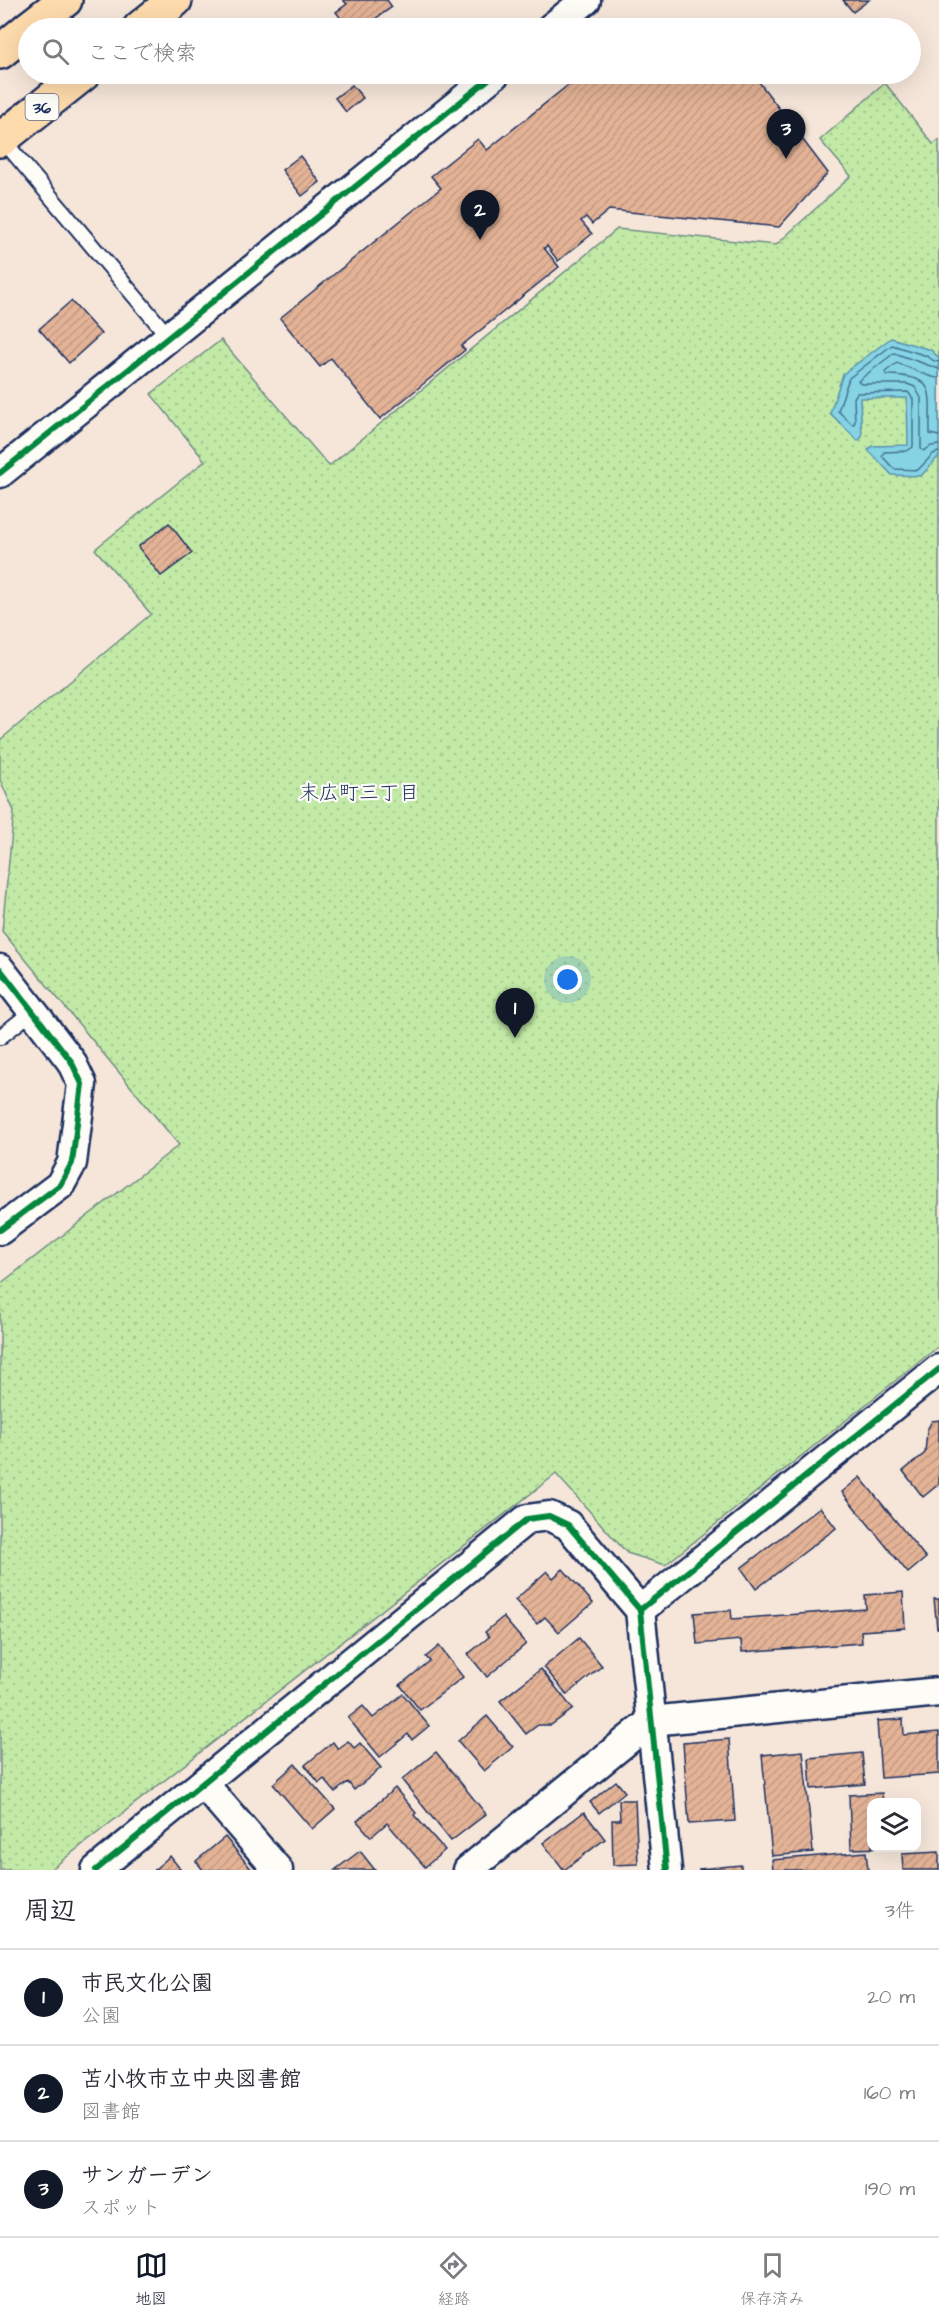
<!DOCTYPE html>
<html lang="ja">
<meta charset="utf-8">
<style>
body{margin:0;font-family:"Architects Daughter","Klee One",sans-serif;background:#f7f7f7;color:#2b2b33}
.controls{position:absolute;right:18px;bottom:18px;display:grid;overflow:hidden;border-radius:12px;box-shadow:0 6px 24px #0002}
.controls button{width:54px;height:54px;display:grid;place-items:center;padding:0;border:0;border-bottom:2px solid #e1e1e2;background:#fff;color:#2b2b33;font:30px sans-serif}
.you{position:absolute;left:568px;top:980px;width:21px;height:21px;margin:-15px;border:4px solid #fff;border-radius:50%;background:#1a73e8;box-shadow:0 0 0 9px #1a73e833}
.badge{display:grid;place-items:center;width:39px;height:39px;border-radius:50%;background:#111827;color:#fff;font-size:20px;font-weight:700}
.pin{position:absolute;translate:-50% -50px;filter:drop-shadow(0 2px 3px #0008)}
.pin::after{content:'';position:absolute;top:32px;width:21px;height:18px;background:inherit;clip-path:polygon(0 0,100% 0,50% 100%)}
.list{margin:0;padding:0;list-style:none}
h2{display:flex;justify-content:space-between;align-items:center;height:78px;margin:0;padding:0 24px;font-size:26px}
h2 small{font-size:20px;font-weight:400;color:#7c7c81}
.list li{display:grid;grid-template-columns:39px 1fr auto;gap:18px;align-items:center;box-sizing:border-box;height:96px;padding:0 24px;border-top:2px solid #e1e1e2}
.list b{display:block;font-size:22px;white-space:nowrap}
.list p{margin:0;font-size:20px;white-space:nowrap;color:#7c7c81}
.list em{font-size:20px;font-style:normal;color:#7c7c81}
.icon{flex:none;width:33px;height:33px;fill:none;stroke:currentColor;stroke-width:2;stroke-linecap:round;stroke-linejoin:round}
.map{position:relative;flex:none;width:939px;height:1870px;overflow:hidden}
.search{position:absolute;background:#fff;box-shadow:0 6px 24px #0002;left:18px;right:18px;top:18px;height:66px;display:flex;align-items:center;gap:15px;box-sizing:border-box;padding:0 21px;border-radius:33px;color:#7c7c81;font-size:22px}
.sheet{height:366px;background:#fff}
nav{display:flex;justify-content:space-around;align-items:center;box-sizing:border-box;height:84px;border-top:2px solid #e1e1e2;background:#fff;font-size:16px;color:#7c7c81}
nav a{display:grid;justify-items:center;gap:3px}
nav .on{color:#111827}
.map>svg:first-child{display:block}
.park{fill:url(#park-dots);stroke:#6e8c82;stroke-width:1.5}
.water{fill:#85d3e3;stroke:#5b91ae;stroke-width:1.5}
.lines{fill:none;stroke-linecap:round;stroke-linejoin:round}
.shore{stroke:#457193;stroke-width:1.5}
.building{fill:url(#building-hatch);stroke:#1b2f5e;stroke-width:1.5}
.lane-casing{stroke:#1b2f5e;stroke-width:18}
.street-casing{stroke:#1b2f5e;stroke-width:33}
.highway-casing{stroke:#1b2f5e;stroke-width:38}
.lane{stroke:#fdfcf7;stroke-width:14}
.street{stroke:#fdfcf7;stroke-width:28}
.highway{stroke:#fedbac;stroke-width:33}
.cycleway-casing{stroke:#fdfcf7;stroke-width:10}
.cycleway{stroke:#00873e;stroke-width:6}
.labels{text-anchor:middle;stroke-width:4.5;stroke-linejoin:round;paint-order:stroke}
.shield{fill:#fdfcf7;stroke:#5f6c8c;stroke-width:1.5}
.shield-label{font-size:16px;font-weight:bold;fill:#1b2f5e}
.neighbourhood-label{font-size:20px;fill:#1b2f5e;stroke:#fdfcf7}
</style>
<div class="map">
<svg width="939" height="1870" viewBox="0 0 939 1870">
<defs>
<pattern id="park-dots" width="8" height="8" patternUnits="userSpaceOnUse" patternTransform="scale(1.5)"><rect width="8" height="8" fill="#c2eaa6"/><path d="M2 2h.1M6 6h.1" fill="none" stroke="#a6c991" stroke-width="1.8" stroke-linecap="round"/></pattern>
<pattern id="building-hatch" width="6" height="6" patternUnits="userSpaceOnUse" patternTransform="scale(1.5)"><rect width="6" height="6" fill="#e4b396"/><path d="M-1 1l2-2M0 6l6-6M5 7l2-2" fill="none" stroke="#c39a84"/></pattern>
</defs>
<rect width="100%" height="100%" fill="#f6e6da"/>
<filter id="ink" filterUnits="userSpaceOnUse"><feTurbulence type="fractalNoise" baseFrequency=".0167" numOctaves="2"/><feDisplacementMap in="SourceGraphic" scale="12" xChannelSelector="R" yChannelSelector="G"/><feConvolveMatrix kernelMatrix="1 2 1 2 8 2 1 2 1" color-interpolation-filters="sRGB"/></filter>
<g filter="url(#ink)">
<polygon class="park" points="885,83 933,144 939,140 939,1346 665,1565 627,1553 556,1474 50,1870 0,1870 0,1284 179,1145 2,931 14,811 0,780 0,740 151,614 95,549 205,461 151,394 221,340 329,466 617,229 776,245 851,176 820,140"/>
<polygon class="water" points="891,338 931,350 939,358 939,456 921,476 892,475 868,450 872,446 908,445 907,398 860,398 862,437 858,441 830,413 843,374"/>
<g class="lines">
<g class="shore">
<polyline points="939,362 934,361 927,356 892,345 849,378 838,411 853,425 855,422 854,398 857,393 908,392 913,399 913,447 907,451 884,452 882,456 894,469 918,470 933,454 939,452"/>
<polyline points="939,369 894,353 858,381 861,384 907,384 915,387 921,398 921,449 924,451 931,446 939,445"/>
<path d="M939,378C928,378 909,367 897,363L885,372L887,375C939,376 929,392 930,434L939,436"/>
</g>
</g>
<g class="building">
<polygon points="343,0 387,0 392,7 362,28 348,28 336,12 347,4"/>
<polygon points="843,0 869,0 853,12"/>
<polygon points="582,74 753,74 828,173 779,227 609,210 592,224 586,217 581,221 592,234 558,261 547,246 544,248 559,267 461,346 465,350 380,419 331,358 320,367 280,318 441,188 431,176 478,139 487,150"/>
<polygon points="352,85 363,98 346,112 335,98"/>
<polygon points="300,156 320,182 302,196 282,170"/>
<polygon points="71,301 101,334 69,363 39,329"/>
<polygon points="169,523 192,553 161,576 138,547"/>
<polygon points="939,1420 939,1484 923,1497 903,1471 925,1453 927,1430 932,1421"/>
<polygon points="860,1477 926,1558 908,1573 842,1492"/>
<polygon points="820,1507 836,1528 756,1589 741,1568"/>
<polygon points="563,1569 593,1603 559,1632 545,1617 537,1624 515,1600 547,1571 553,1578"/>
<polygon points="903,1592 905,1628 861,1631 862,1643 742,1652 741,1640 697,1644 694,1613 731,1610 732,1619 866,1609 865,1595"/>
<polygon points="934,1599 939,1599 939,1628 937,1628"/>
<polygon points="503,1617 526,1644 487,1677 468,1654 489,1637 485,1632"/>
<polygon points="579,1638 602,1666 567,1695 544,1667"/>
<polygon points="439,1646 463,1677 420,1710 400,1685 430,1661 426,1657"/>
<polygon points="541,1669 573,1709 551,1725 538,1725 526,1734 500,1701"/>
<polygon points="403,1694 429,1726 412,1740 408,1734 380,1757 348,1718 363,1706 373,1718"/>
<polygon points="487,1716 513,1747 484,1771 458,1741"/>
<polygon points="903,1719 904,1735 939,1732 939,1774 881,1778 877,1721"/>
<polygon points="729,1739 735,1821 689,1824 683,1743"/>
<polygon points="348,1741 354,1748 360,1743 381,1768 354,1790 348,1782 335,1792 324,1779 319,1783 305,1765 333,1742 338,1749"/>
<polygon points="803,1751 813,1852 772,1856 762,1755"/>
<polygon points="436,1752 486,1814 451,1841 402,1780"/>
<polygon points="862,1753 865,1784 811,1789 809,1758"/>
<polygon points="295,1764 335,1809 312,1829 273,1784"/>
<polygon points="616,1781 625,1792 599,1813 590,1802"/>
<polygon points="395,1788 416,1813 414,1815 445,1850 425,1867 387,1823 371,1837 357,1821"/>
<polygon points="882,1793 883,1802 872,1802 872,1848 885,1848 851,1849 849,1795"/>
<polygon points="619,1800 635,1800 638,1864 613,1865 612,1820 620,1820"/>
<polygon points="584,1812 605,1839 564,1870 543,1843"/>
<polygon points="225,1837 252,1870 203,1870 196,1861"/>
<polygon points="360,1851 375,1870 335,1870"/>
<polygon points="866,1852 868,1870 773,1870 772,1860"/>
<polygon points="939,1852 939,1870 903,1870 902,1854"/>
<polygon points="170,1856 181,1870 154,1870"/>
<polygon points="741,1865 741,1870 699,1870 699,1869"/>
</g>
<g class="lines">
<g class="lane-casing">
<g id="lane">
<polyline points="2,139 169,337"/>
<polyline points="0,1037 33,1011"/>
</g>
</g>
<g class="street-casing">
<g id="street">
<polyline points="551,28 586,0"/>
<polyline points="0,473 495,74"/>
<polyline points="0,969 71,1061 82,1084 72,1163 60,1185 0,1230"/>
<polyline points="640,1610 939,1369"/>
<polyline points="203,1783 278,1870"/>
<polyline points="96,1870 527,1519 549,1516 568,1525 640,1610 667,1870"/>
<polyline points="468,1870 651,1721 939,1692"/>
</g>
</g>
<g class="highway-casing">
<g id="highway">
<polyline points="29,28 65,0"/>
<polyline points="140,28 175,0"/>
<polyline points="0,52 28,29"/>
<polyline points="0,140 83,74"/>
</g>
</g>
<use href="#lane" class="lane"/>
<use href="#street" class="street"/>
<use href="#highway" class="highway"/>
<g class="cycleway-casing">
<g id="cycleway">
<polyline points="0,473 495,74"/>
<polyline points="0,969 71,1061 82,1084 72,1163 60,1185 0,1230"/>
<polyline points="640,1610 939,1369"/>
<polyline points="96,1870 527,1519 549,1516 568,1525 640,1610 667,1870"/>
</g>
</g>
<use href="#cycleway" class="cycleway"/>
</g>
</g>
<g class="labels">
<rect class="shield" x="25.5" y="94" width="33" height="26" rx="4.5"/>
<g class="shield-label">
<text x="42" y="113">36</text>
</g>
<g class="neighbourhood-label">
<text x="359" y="799">末広町三丁目</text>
</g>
</g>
</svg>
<div class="controls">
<button><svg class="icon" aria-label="layers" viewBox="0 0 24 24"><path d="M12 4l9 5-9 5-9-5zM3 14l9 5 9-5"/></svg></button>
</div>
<div class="you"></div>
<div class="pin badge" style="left:515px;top:1038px">1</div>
<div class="pin badge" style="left:480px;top:240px">2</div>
<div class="pin badge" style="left:786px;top:159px">3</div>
<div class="search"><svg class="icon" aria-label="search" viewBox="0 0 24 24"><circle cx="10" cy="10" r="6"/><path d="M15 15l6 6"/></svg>ここで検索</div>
</div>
<section class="sheet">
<h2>周辺<small>3件</small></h2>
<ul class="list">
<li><span class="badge">1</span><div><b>市民文化公園</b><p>公園</p></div><em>20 m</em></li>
<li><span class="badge">2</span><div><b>苫小牧市立中央図書館</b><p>図書館</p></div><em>160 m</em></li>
<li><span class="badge">3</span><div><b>サンガーデン</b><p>スポット</p></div><em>190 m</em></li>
</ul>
</section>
<nav>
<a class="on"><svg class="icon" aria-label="map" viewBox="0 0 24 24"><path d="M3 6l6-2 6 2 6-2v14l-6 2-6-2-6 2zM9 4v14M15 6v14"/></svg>地図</a>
<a><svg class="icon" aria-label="directions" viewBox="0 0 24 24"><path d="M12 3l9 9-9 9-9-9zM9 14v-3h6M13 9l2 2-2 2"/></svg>経路</a>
<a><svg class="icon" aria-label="saved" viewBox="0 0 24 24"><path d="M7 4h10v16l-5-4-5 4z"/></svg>保存済み</a>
</nav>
